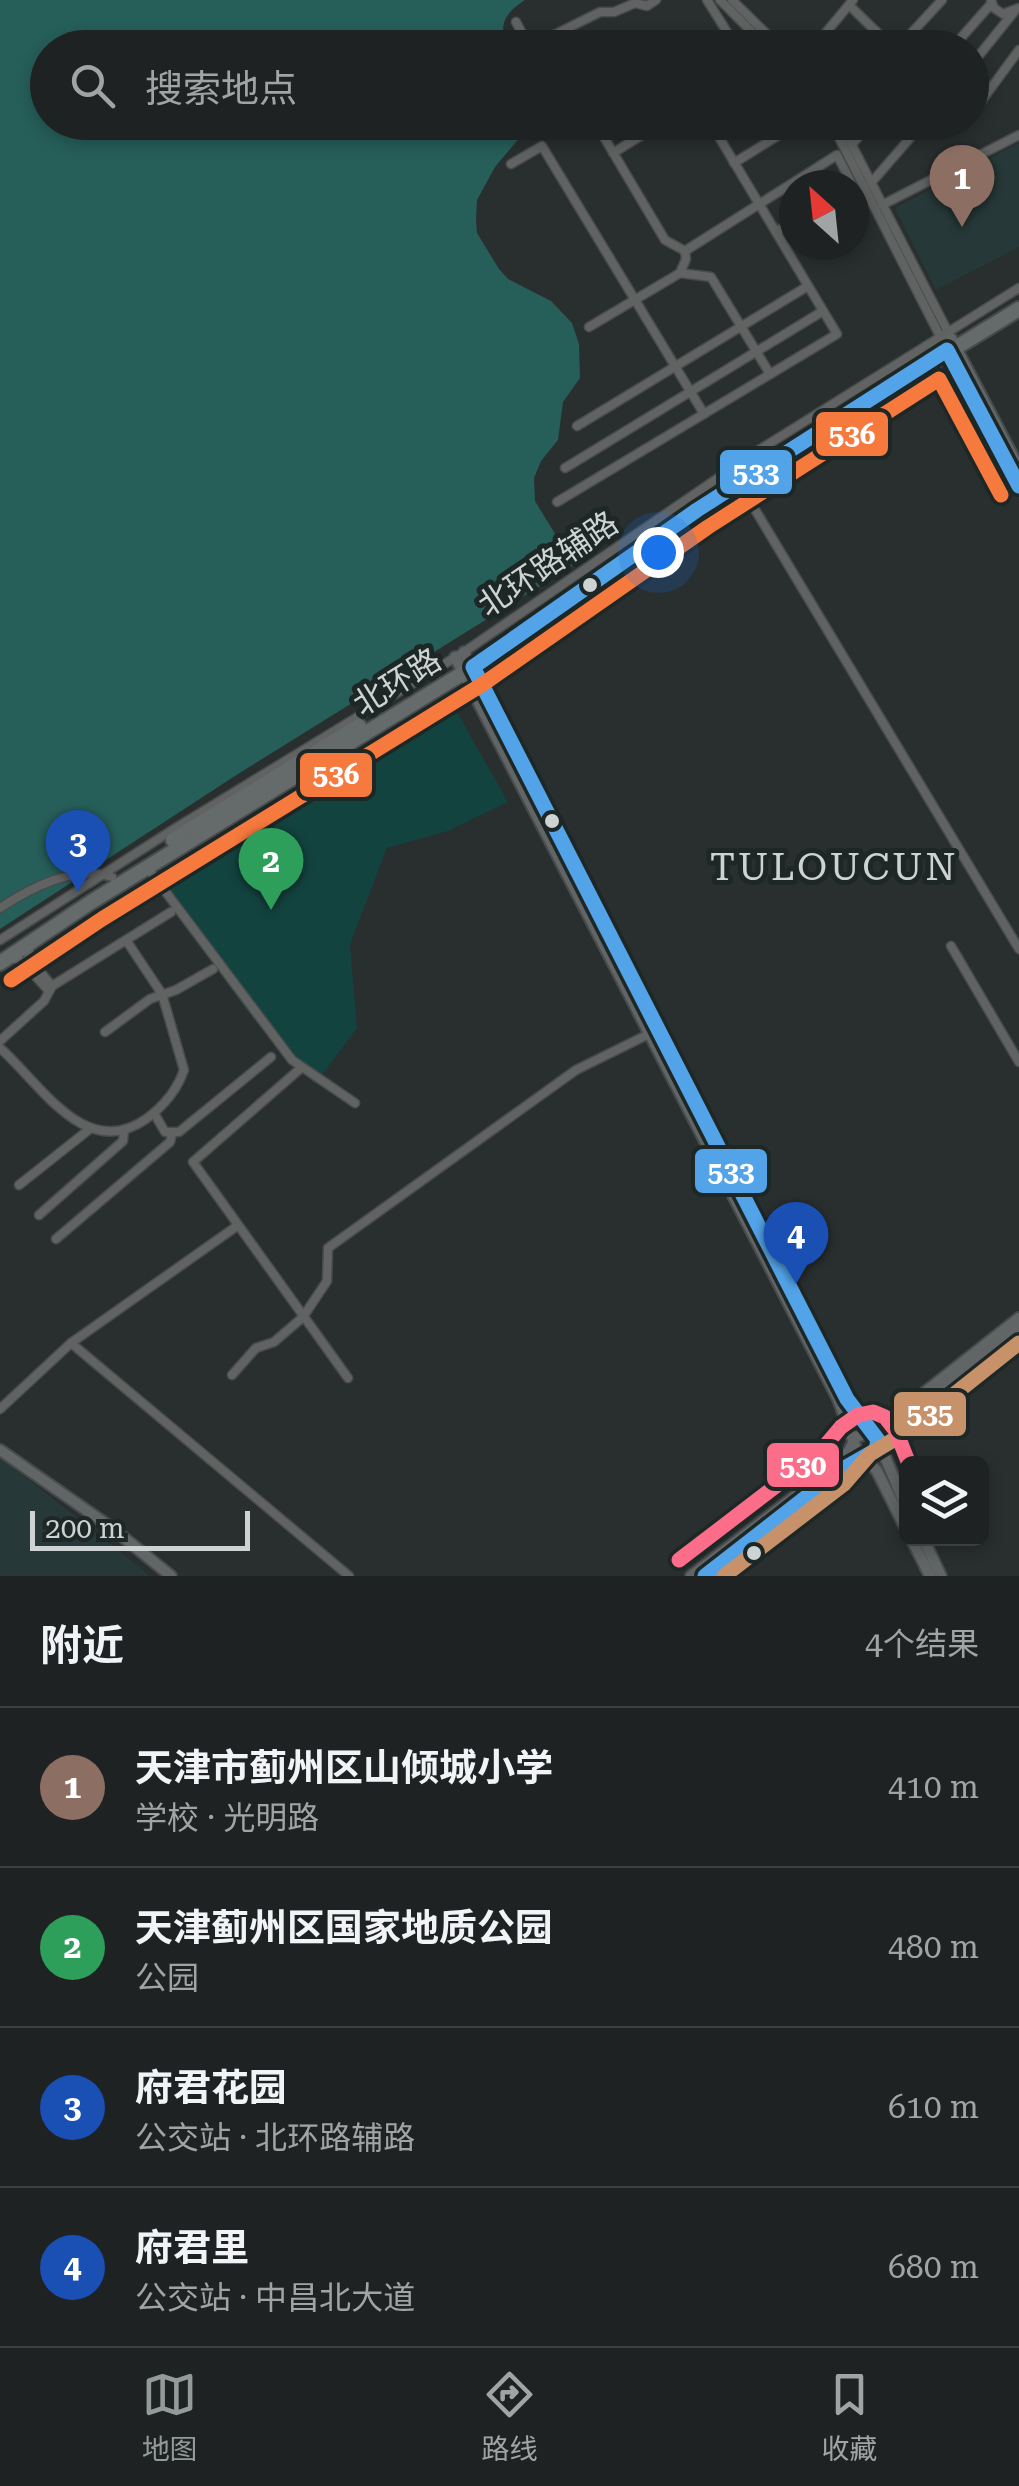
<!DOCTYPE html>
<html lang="zh">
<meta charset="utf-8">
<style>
body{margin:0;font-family:"Roboto Serif","Noto Sans SC",serif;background:#272a2a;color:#f1f3f6}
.controls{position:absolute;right:30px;bottom:30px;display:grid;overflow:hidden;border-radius:15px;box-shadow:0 5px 15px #0003}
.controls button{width:90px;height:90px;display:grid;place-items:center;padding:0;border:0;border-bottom:2px solid #3c3f40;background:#1f2222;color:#f1f3f6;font:50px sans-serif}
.compass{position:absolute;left:779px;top:170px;width:90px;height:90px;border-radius:50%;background:#1f2222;box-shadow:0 5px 15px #0003;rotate:333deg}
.scale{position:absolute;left:30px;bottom:25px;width:220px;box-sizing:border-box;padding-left:10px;border:5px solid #cdd3d2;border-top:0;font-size:28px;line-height:35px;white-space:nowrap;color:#cdd3d2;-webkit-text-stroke:8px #1d2726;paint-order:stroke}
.you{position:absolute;left:658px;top:552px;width:35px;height:35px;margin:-25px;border:8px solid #fff;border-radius:50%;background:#1a73e8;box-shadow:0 0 0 15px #1a73e833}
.badge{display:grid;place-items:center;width:65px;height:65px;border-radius:50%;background:#949999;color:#fff;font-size:32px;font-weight:700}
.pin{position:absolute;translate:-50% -82px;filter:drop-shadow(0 2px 5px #0008)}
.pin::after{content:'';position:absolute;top:52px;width:35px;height:30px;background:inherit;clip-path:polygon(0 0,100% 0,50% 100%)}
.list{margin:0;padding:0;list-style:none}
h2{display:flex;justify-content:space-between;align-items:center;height:130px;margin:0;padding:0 40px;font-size:42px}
h2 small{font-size:32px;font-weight:400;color:#a1a4a5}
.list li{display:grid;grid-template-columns:65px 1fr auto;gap:30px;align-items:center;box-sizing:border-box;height:160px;padding:0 40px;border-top:2px solid #3c3f40}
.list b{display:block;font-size:38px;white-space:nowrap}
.list p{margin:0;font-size:32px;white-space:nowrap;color:#a1a4a5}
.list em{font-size:32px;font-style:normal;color:#a1a4a5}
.icon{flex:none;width:55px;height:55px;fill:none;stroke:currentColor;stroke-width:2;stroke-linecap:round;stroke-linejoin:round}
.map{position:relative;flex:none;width:1019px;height:1576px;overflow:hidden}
.search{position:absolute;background:#1f2222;box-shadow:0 5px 15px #0003;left:30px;right:30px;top:30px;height:110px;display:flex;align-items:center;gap:25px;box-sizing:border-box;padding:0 35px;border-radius:55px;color:#a1a4a5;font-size:38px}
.sheet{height:770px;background:#1f2222}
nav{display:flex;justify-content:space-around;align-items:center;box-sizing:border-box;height:140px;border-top:2px solid #3c3f40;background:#1f2222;font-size:28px;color:#a1a4a5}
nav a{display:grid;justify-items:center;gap:5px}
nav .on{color:#949999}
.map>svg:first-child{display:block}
.built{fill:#263837}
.green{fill:#13433f}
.forest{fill:#265e59}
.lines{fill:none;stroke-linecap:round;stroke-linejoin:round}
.street-casing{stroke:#474b4b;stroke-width:11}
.secondary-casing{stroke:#474b4b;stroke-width:14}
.highway-casing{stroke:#474b4b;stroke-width:18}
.street{stroke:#616363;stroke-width:8}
.secondary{stroke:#626565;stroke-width:10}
.highway{stroke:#656a6a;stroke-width:14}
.bus-1-casing{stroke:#1d2726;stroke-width:22}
.bus-2-casing{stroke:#1d2726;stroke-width:22}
.bus-3-casing{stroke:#1d2726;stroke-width:22}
.bus-4-casing{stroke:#1d2726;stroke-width:22}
.bus-1{stroke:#53a3e8;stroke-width:15}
.bus-2{stroke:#f6793e;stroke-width:15}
.bus-3{stroke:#c7916a;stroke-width:15}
.bus-4{stroke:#fb6d88;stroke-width:15}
.bus-dot{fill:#cdd3d2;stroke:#1d2726;stroke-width:4}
.labels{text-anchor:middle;stroke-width:10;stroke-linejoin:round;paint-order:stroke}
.street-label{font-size:32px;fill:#cdd3d2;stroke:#1d2726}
.quarter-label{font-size:38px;letter-spacing:2.5px;fill:#cdd3d2;stroke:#1d2726}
.line-badge{stroke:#1d2726;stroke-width:4}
.badge-label{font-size:28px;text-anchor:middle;font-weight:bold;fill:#fff}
</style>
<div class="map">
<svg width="1019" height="1576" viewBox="0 0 1019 1576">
<rect width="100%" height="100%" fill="#292e2e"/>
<g class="built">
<polygon points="1019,143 1019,247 936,290 895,208"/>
<polygon points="0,1457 98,1534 150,1576 0,1576"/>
</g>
<path class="green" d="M449,698L508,802L448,831L387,848L350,944L357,1028L315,1084C249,1027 204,948 156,876Z"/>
<path class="forest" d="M0,0H525C505,13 498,24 507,47L48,48V122L532,123L495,167L477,200L476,221L477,233L499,269L508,279L551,301L572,323L579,344L580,378L563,402L558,440L541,461L534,478L535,501L574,565L238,774L0,929Z"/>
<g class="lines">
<g class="street-casing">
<g id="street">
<polyline points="707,0 737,48"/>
<polyline points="720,0 768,48"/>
<polyline points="732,0 781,48"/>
<polyline points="991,0 994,8 1003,14 1019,8"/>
<polyline points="849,5 893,48"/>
<polyline points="516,22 530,48"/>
<polyline points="906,39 942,0"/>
<polyline points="530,47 600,12 614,12 635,3 647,6 656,0"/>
<polyline points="813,48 853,0"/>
<polyline points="861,48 876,31"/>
<polyline points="952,48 991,4"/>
<polyline points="972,64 1014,12"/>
<polyline points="974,111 1019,50"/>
<polyline points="595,122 665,240 685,251 837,155 851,182 849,185"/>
<polyline points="831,122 947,350"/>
<polyline points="840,122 949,334"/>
<polyline points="852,144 873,122"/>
<polyline points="613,153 663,122"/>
<polyline points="734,163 800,122"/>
<polyline points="511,164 542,146 704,414"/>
<polyline points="871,183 924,122"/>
<polyline points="882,205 1019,135"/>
<polyline points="776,232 794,221"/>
<polyline points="680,273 711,277 770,374"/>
<polyline points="589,327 680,273 686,259 685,251"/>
<polyline points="577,426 808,286"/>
<polyline points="565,468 823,311"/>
<polyline points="739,483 1019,949"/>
<polyline points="557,502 837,334 710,122"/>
<polyline points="150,871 292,1060 355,1103"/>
<path d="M0,908C32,887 74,865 112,877"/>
<polyline points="0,940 174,829 464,652 759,450 1019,288"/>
<polyline points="30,945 28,957 52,986"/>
<polyline points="951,946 1019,1062"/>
<polyline points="11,958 22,961 48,990"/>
<polyline points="105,1032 150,999 176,990 213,969"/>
<polyline points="0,1041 44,1001 52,986 171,912"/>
<path d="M0,1048C40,1083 85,1162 146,1119C164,1106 177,1090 184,1070L162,994L126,940"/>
<polyline points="301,1068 193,1162 348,1378"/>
<polyline points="154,1113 165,1132 179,1132 271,1057"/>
<polyline points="19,1185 91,1128"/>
<polyline points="39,1215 123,1141 124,1131"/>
<polyline points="56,1239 170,1142 172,1134"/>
<polyline points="71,1343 349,1576"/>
<polyline points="232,1375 256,1348 274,1342 303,1317 327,1281 328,1248 576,1070 653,1032"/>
<polyline points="0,1409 71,1343 237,1226"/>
</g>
</g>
<g class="secondary-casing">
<g id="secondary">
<polyline points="951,338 1019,468"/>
<polyline points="947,350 1019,486"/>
<polyline points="464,652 847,1399 878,1440 906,1507"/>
<polyline points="455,657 838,1399 856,1448 877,1471 906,1529"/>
<polyline points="0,1450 112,1528 171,1576"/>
<polyline points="911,1538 930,1576"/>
<polyline points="923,1538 941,1576"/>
<polyline points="691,1576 832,1468 849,1451 856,1437 872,1432 896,1415 1019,1318"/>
<polyline points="705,1576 841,1470 876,1450 904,1420 1019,1328"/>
</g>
</g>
<g class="highway-casing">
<g id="highway">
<polyline points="173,840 359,726"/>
<polyline points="0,963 91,902 473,667 791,449 1019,309"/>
</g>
</g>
<use href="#street" class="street"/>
<use href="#secondary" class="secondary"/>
<use href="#highway" class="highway"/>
<g class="bus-1-casing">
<polyline id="bus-1" points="705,1576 841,1470 876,1450 878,1440 847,1399 473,667 697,510 947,350 1019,486"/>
</g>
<g class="bus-2-casing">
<polyline id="bus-2" points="11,980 102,919 483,684 708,527 939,379 1001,495"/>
</g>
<g class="bus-3-casing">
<polyline id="bus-3" points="724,1576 844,1484 870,1454 908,1431 1019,1343"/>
</g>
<g class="bus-4-casing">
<polyline id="bus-4" points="679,1560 819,1453 841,1427 858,1415 873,1412 885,1417 896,1431 909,1464"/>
</g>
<use href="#bus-1" class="bus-1"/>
<use href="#bus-2" class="bus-2"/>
<use href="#bus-3" class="bus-3"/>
<use href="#bus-4" class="bus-4"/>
</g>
<g class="bus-dot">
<circle cx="590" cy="585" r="9"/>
<circle cx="552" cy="821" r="9"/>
<circle cx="754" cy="1553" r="9"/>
</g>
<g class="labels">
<g class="street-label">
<text transform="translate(548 564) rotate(-34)" y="11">北环路辅路</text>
<text transform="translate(397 682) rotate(-32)" y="11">北环路</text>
</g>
<g class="quarter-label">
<text x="834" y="880">TULOUCUN</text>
</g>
</g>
<g class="line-badge">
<rect x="814" y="410" width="76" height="48" rx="10" fill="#f6793e"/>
<rect x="718" y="448" width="76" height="48" rx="10" fill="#53a3e8"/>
<rect x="298" y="751" width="76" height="48" rx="10" fill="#f6793e"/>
<rect x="693" y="1147" width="76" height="48" rx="10" fill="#53a3e8"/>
<rect x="892" y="1390" width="76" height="48" rx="10" fill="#c7916a"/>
<rect x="765" y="1441" width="76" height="48" rx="10" fill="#fb6d88"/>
</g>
<g class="badge-label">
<text x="852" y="444">536</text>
<text x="756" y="482">533</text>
<text x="336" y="784">536</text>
<text x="731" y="1181">533</text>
<text x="930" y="1423">535</text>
<text x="803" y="1475">530</text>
</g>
</svg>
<div class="controls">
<button><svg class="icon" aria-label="layers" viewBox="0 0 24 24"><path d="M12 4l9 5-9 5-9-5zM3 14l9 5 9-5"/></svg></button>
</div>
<svg class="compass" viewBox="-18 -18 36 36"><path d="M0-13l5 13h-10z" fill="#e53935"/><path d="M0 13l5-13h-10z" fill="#a1a4a5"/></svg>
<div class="scale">200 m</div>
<div class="you"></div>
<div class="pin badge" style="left:962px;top:227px;background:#8d6e63">1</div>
<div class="pin badge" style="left:271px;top:910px;background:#2e9e5b">2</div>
<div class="pin badge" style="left:78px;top:892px;background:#1a4fb4">3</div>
<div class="pin badge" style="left:796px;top:1284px;background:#1a4fb4">4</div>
<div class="search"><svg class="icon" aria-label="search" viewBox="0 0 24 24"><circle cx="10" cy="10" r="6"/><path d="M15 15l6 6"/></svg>搜索地点</div>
</div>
<section class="sheet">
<h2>附近<small>4个结果</small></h2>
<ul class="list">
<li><span class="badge" style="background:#8d6e63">1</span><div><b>天津市蓟州区山倾城小学</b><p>学校 · 光明路</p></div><em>410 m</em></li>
<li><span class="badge" style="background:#2e9e5b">2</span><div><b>天津蓟州区国家地质公园</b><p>公园</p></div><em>480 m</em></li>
<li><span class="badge" style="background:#1a4fb4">3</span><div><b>府君花园</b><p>公交站 · 北环路辅路</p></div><em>610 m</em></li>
<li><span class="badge" style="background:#1a4fb4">4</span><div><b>府君里</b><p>公交站 · 中昌北大道</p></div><em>680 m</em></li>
</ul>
</section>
<nav>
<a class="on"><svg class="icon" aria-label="map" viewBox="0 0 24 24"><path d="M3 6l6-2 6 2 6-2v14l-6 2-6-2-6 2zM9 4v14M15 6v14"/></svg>地图</a>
<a><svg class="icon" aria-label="directions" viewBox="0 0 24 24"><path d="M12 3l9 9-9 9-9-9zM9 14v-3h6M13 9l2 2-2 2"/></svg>路线</a>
<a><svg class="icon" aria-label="saved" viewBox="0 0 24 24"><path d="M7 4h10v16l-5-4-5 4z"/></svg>收藏</a>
</nav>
